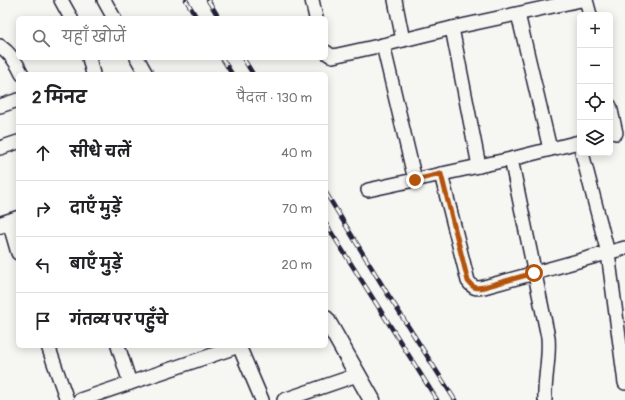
<!DOCTYPE html>
<html lang="hi">
<meta charset="utf-8">
<style>
body{margin:0;font-family:Pangolin,"Playpen Sans Deva",sans-serif;background:#f2f2f2;color:#202124}
.controls{position:absolute;right:12px;top:12px;display:grid;overflow:hidden;border-radius:6px;box-shadow:0 2px 10px #0003}
.controls button{width:36px;height:36px;display:grid;place-items:center;padding:0;border:0;border-bottom:1px solid #e0e0e0;background:#fff;color:#202124;font:20px sans-serif}
.stop{position:absolute;width:12px;height:12px;margin:-9px;border:3px solid #b45309;border-radius:50%;background:#fff}
.stop.end{background:#b45309;border-color:#fff;box-shadow:0 1px 4px #0008}
.list{margin:0;padding:0;list-style:none}
h2{display:flex;justify-content:space-between;align-items:center;height:52px;margin:0;padding:0 16px;font-size:17px}
h2 small{font-size:13px;font-weight:400;color:#757577}
.list li{display:grid;grid-template-columns:26px 1fr auto;gap:12px;align-items:center;box-sizing:border-box;height:56px;padding:0 16px;border-top:1px solid #e0e0e0}
.list b{display:block;font-size:15px;white-space:nowrap}
.list em{font-size:13px;font-style:normal;color:#757577}
.icon{flex:none;width:22px;height:22px;fill:none;stroke:currentColor;stroke-width:2;stroke-linecap:round;stroke-linejoin:round}
.map{position:relative;flex:none;width:625px;height:400px;overflow:hidden}
.search{position:absolute;background:#fff;box-shadow:0 2px 10px #0003;left:16px;top:16px;width:312px;height:44px;display:flex;align-items:center;gap:10px;box-sizing:border-box;padding:0 14px;border-radius:6px;color:#757577;font-size:15px}
.panel{position:absolute;background:#fff;box-shadow:0 2px 10px #0003;left:16px;top:72px;width:312px;height:276px;border-radius:6px}
.map>svg:first-child{display:block}
.lines{fill:none;stroke-linecap:round;stroke-linejoin:round}
.minor-casing{stroke:#22223b;stroke-width:16}
.tertiary-casing{stroke:#22223b;stroke-width:19}
.minor{stroke:#f6f6f2;stroke-width:13}
.tertiary{stroke:#f6f6f2;stroke-width:16}
.rail-casing{stroke:#22223b;stroke-width:4.5}
.rail{stroke:#f6f6f2;stroke-width:3;stroke-dasharray:9;stroke-linecap:butt}
.route{stroke:#b45309;stroke-width:5}
</style>
<div class="map">
<svg width="625" height="400" viewBox="0 0 625 400">
<rect width="100%" height="100%" fill="#f6f6f2"/>
<filter id="ink" filterUnits="userSpaceOnUse"><feTurbulence type="fractalNoise" baseFrequency=".025" numOctaves="2"/><feDisplacementMap in="SourceGraphic" scale="8" xChannelSelector="R" yChannelSelector="G"/><feConvolveMatrix kernelMatrix="1 2 1 2 8 2 1 2 1" color-interpolation-filters="sRGB"/></filter>
<g filter="url(#ink)">
<g class="lines">
<g class="minor-casing">
<g id="minor">
<polyline points="61,0 71,18"/>
<polyline points="104,0 114,18"/>
<polyline points="312,0 316,18"/>
<polyline points="395,0 403,40"/>
<polyline points="586,0 590,15"/>
<polyline points="518,14 550,149"/>
<polyline points="452,28 581,0"/>
<path d="M0,46C10,53 17,63 22,74"/>
<polyline points="326,52 330,55 333,56 383,45"/>
<polyline points="89,58 93,74"/>
<polyline points="137,58 146,74"/>
<polyline points="0,106 18,100"/>
<polyline points="610,106 616,133"/>
<polyline points="0,148 18,142"/>
<polyline points="582,153 608,253 625,383"/>
<path d="M511,159L548,337C550,358 544,379 545,400"/>
<path d="M441,174L468,281C473,288 476,289 484,287L625,248"/>
<polyline points="415,180 383,45 452,28 479,166"/>
<polyline points="368,190 511,159 579,142"/>
<polyline points="9,222 18,253"/>
<polyline points="48,346 67,400"/>
<polyline points="118,346 130,383"/>
<polyline points="239,346 262,400"/>
<polyline points="80,400 239,346"/>
<polyline points="284,400 357,375"/>
</g>
</g>
<g class="tertiary-casing">
<g id="tertiary">
<polyline points="0,225 18,219"/>
<polyline points="326,319 372,400"/>
</g>
</g>
<use href="#minor" class="minor"/>
<use href="#tertiary" class="tertiary"/>
<g class="rail-casing">
<g id="rail">
<polyline points="186,0 197,18"/>
<polyline points="208,0 219,18"/>
<polyline points="222,58 232,74"/>
<polyline points="243,58 253,74"/>
<polyline points="326,193 387,293 455,400"/>
<polyline points="326,224 437,400"/>
</g>
</g>
<use href="#rail" class="rail"/>
</g>
</g>
<g class="lines" filter="url(#ink)">
<path class="route" d="M415,180L441,174L468,281C473,288 476,289 484,287L534,273"/>
</g>
</svg>
<div class="controls">
<button>+</button>
<button>−</button>
<button><svg class="icon" aria-label="locate" viewBox="0 0 24 24"><circle cx="12" cy="12" r="6"/><path d="M12 2v4M12 18v4M2 12h4M18 12h4"/></svg></button>
<button><svg class="icon" aria-label="layers" viewBox="0 0 24 24"><path d="M12 4l9 5-9 5-9-5zM3 14l9 5 9-5"/></svg></button>
</div>
<div class="stop" style="left:534px;top:273px"></div>
<div class="stop end" style="left:415px;top:180px"></div>
<div class="search"><svg class="icon" aria-label="search" viewBox="0 0 24 24"><circle cx="10" cy="10" r="6"/><path d="M15 15l6 6"/></svg>यहाँ खोजें</div>
<section class="panel">
<h2>2 मिनट<small>पैदल · 130 m</small></h2>
<ul class="list">
<li><svg class="icon" aria-label="ahead" viewBox="0 0 24 24"><path d="M12 20V5M6 11l6-6 6 6"/></svg><div><b>सीधे चलें</b></div><em>40 m</em></li>
<li><svg class="icon" aria-label="right" viewBox="0 0 24 24"><path d="M7 20v-9h11M14 6l5 5-5 5"/></svg><div><b>दाएँ मुड़ें</b></div><em>70 m</em></li>
<li><svg class="icon" aria-label="left" viewBox="0 0 24 24"><path d="M17 20v-9H6M10 6l-5 5 5 5"/></svg><div><b>बाएँ मुड़ें</b></div><em>20 m</em></li>
<li><svg class="icon" aria-label="arrive" viewBox="0 0 24 24"><path d="M6 21V4h12l-3 4 3 4H6"/></svg><div><b>गंतव्य पर पहुँचे</b></div></li>
</ul>
</section>
</div>
